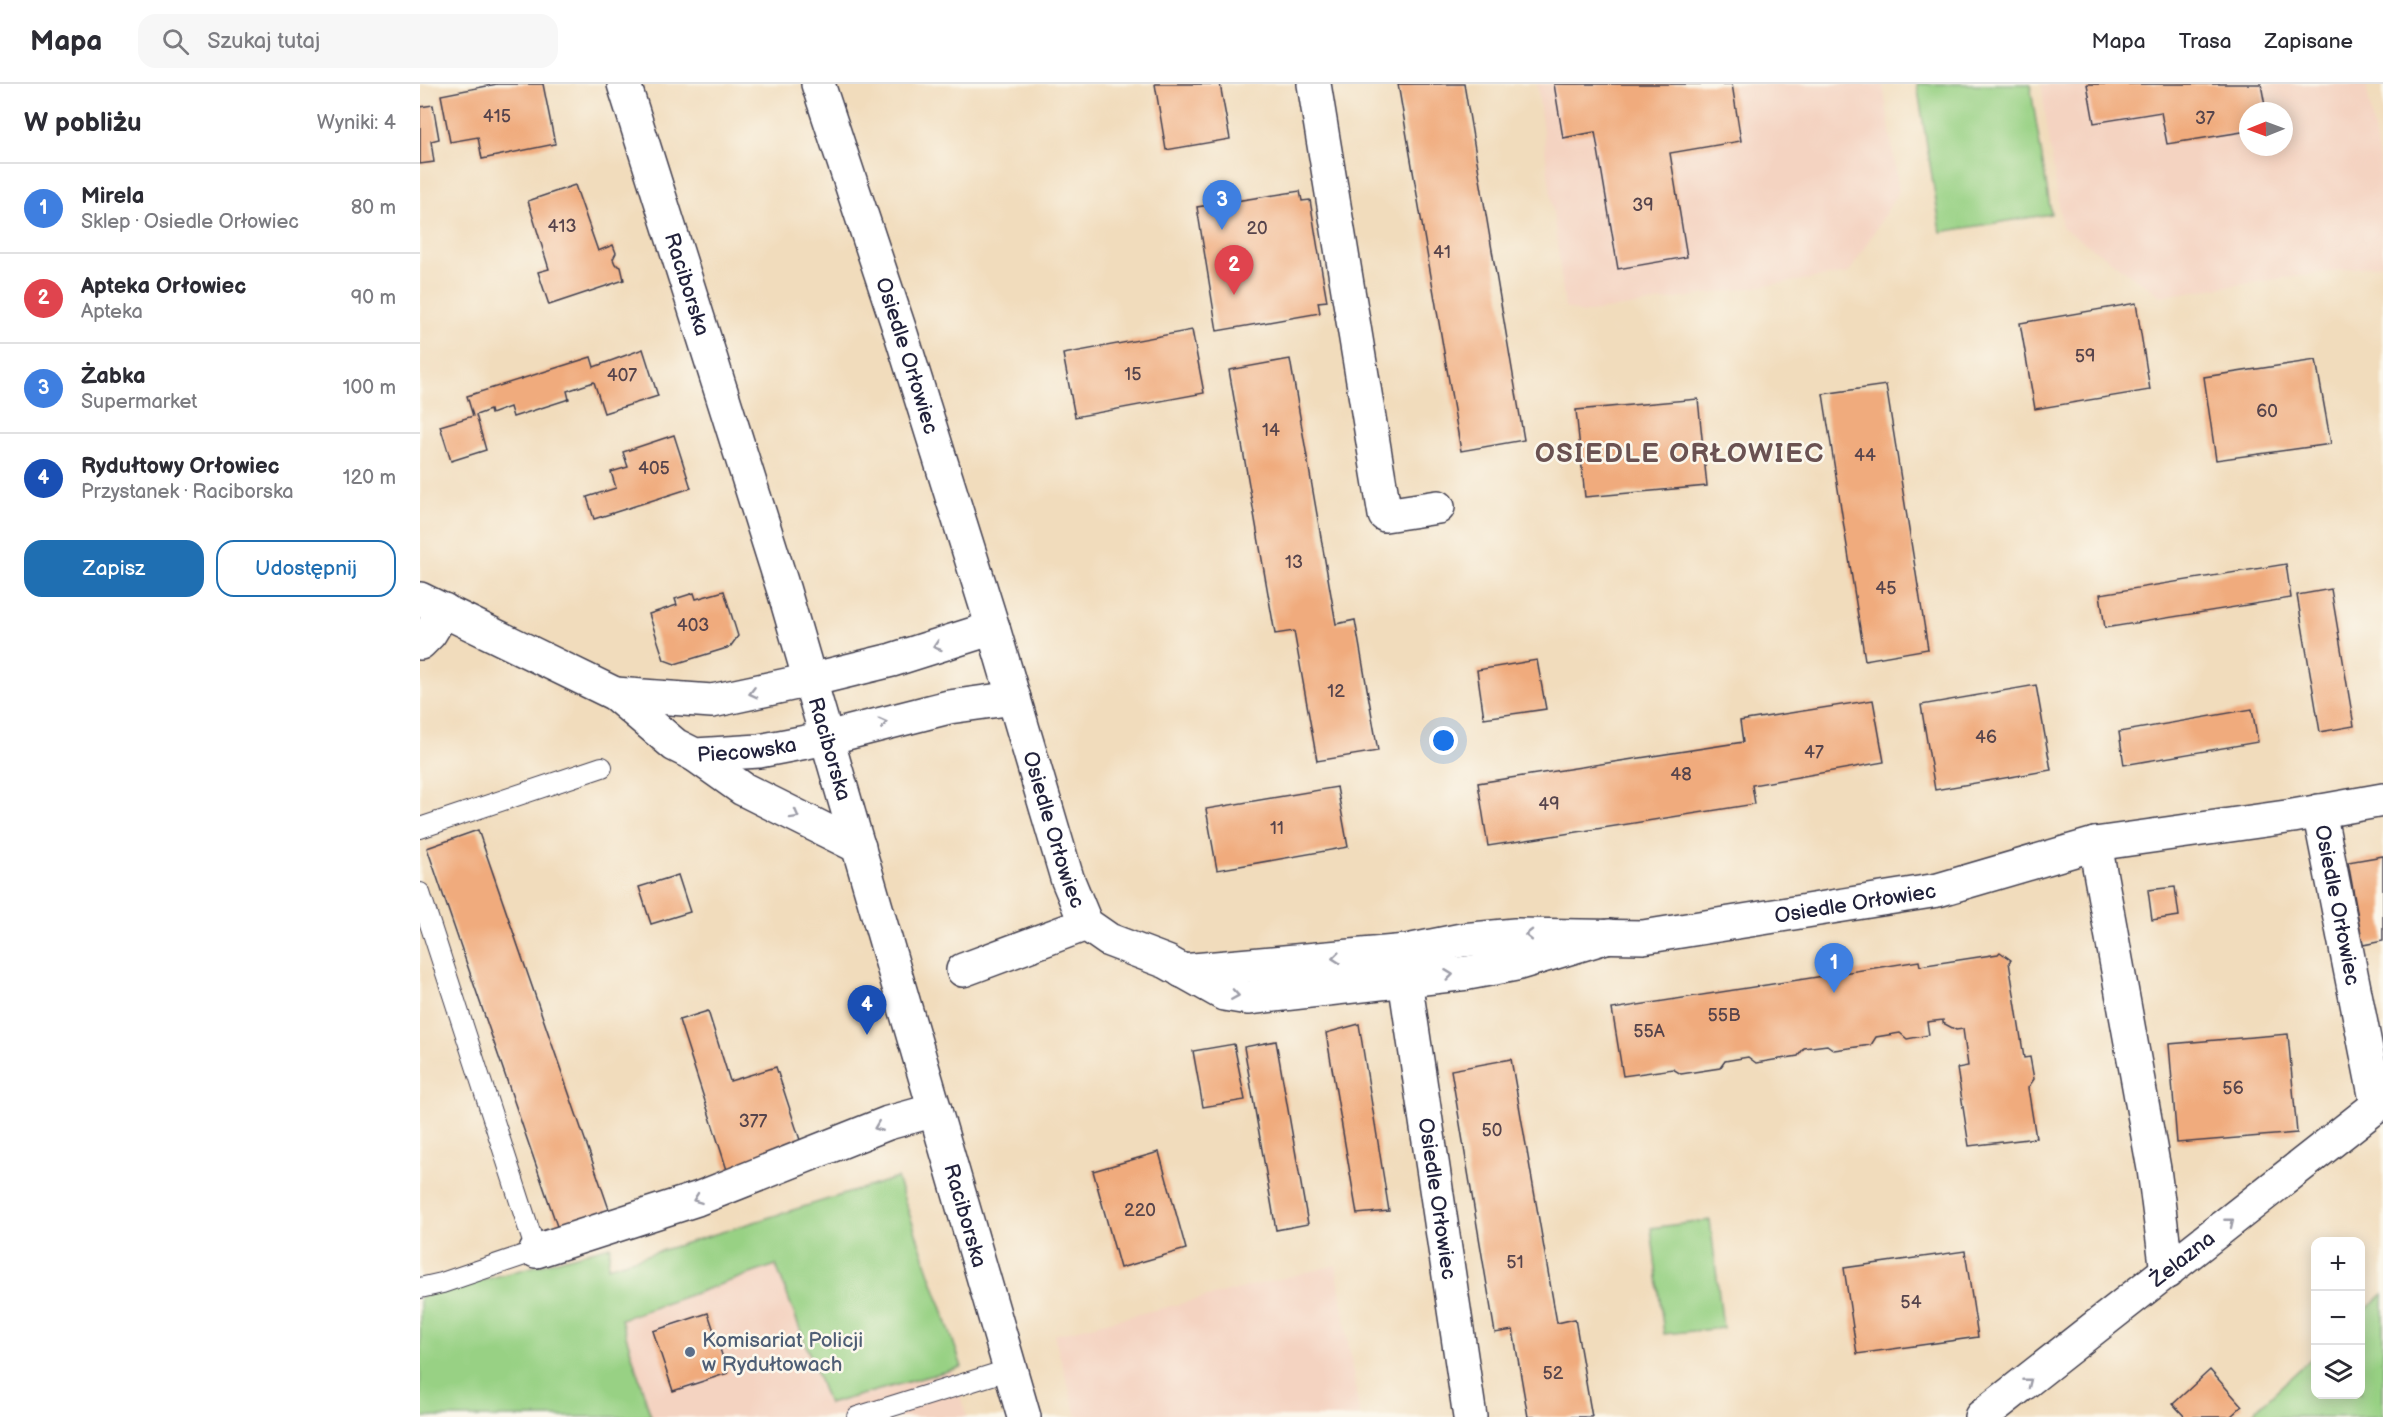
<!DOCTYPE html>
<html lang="pl">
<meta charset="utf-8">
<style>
body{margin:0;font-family:"Balsamiq Sans",sans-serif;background:#f7f7f7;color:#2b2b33}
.controls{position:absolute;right:18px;bottom:18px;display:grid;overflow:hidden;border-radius:12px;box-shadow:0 3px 15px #0003}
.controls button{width:54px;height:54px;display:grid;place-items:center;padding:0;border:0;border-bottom:2px solid #e1e1e2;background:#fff;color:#2b2b33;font:30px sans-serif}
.compass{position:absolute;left:1819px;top:18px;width:54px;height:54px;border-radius:50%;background:#fff;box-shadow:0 3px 15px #0003;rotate:269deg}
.you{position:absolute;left:1024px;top:657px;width:21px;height:21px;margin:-15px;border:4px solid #fff;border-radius:50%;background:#1a73e8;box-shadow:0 0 0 9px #1a73e833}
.badge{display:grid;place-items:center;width:39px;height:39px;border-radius:50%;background:#1f6fb2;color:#fff;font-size:20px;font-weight:700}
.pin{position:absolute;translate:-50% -50px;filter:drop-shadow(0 2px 3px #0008)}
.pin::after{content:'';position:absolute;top:32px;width:21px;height:18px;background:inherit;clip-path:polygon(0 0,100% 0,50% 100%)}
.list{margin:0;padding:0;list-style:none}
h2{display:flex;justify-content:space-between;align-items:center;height:78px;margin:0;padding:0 24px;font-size:26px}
h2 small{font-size:20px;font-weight:400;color:#7c7c81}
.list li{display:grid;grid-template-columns:39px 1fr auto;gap:18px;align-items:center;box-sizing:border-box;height:90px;padding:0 24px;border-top:2px solid #e1e1e2}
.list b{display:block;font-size:22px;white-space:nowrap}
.list p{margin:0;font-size:20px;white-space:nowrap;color:#7c7c81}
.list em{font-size:20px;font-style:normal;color:#7c7c81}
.actions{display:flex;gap:12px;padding:18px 24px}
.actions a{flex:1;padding:14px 0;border:2px solid #1f6fb2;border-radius:18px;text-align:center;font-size:21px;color:#1f6fb2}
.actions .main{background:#1f6fb2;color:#fff}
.icon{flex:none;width:33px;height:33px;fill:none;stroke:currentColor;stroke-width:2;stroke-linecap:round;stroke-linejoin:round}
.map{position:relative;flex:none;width:1963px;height:1333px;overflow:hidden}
header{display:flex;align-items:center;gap:36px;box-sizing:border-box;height:84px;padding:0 30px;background:#fff;border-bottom:2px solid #e1e1e2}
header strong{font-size:28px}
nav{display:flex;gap:33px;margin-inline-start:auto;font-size:21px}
.search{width:420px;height:54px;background:#f7f7f7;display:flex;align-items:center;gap:15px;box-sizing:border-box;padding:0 21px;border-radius:18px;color:#7c7c81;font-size:22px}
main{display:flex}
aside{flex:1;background:#fff}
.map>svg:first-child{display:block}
.built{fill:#f4d3c1;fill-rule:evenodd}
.green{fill:#98d184;stroke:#5d7a60;stroke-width:1.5}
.building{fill:#f0ab7d}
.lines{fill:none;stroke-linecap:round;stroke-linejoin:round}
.service-casing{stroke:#413e4e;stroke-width:22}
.minor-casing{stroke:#413e4e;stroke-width:36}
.tertiary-casing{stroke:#413e4e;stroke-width:36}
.primary-casing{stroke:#413e4e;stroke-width:36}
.service{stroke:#fff;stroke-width:20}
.minor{stroke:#fff;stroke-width:33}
.tertiary{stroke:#fff;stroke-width:33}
.primary{stroke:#fff;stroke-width:33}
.oneway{stroke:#9c9ca7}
.service-dot{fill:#5c6f8a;stroke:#fbf7ec;stroke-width:2}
.labels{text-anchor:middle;stroke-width:5;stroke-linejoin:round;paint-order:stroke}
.number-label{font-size:18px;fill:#56444c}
.street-label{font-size:21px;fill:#22223b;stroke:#fbf7ec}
.service-label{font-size:21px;fill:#4e5e75;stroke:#fbf7ec;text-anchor:start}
.district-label{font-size:27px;font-weight:bold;letter-spacing:1.5px;fill:#6a5252;stroke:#fbf7ec}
</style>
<header>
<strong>Mapa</strong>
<div class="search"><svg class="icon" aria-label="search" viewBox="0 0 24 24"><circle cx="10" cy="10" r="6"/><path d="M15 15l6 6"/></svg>Szukaj tutaj</div>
<nav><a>Mapa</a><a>Trasa</a><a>Zapisane</a></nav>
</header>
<main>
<aside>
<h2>W pobliżu<small>Wyniki: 4</small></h2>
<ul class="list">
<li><span class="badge" style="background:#3f7fe0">1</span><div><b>Mirela</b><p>Sklep · Osiedle Orłowiec</p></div><em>80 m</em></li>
<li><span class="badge" style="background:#e0444e">2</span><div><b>Apteka Orłowiec</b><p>Apteka</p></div><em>90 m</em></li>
<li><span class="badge" style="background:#3f7fe0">3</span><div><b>Żabka</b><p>Supermarket</p></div><em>100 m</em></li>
<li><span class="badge" style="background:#1a4fb4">4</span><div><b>Rydułtowy Orłowiec</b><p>Przystanek · Raciborska</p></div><em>120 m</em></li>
</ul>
<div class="actions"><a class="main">Zapisz</a><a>Udostępnij</a></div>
</aside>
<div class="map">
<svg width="1963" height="1333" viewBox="0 0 1963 1333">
<rect width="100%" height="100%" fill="#fbf7ec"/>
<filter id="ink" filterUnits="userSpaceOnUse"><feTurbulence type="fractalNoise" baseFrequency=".0167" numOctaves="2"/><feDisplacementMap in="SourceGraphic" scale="12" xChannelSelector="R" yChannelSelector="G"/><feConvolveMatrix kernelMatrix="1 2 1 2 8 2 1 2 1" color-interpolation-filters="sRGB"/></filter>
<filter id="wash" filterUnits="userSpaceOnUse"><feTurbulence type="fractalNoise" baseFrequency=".008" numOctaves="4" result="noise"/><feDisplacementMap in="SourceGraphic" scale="24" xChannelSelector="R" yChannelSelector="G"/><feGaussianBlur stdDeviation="1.35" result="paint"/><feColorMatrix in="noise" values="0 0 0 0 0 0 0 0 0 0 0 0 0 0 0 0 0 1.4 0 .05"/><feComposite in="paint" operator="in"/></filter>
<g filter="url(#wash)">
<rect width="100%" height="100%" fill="#f1dcbc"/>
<g class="built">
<polygon points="1117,0 1463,0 1479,107 1429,189 1163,229 1145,224"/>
<path d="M1621,0H1946L1963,99V180L1741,212L1642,143ZM1828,27H1864V63H1828Z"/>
<polygon points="366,1171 528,1275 547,1333 219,1333 192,1229"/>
<polygon points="916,1181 940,1333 657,1333 634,1251"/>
</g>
<g class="green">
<polygon points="1497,0 1610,0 1631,130 1521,148"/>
<polygon points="477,1094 542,1283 408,1320 356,1181 201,1235 231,1333 0,1333 0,1213 190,1162 188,1183"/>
<polygon points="1290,1136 1303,1244 1244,1250 1231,1144"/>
<polygon points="1963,1210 1963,1333 1828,1333 1895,1271 1896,1310 1940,1310 1941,1230"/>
</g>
<g id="blocks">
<g class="building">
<polygon points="77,0 123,0 135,60 62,75 58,53 30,58 21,11"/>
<polygon points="735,0 800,0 810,55 746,66"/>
<polygon points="978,0 1044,0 1104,356 1041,367"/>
<polygon points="1134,0 1312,0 1321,57 1250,69 1267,173 1198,185 1175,48 1143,54"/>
<polygon points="1667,0 1841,0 1846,27 1828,27 1828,47 1747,60 1741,28 1674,39"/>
<polygon points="13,21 19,55 11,57 14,78 0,80 0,23"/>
<polygon points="155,101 178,167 193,161 196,169 193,175 195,180 201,183 204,196 129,221 118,188 129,185 108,117"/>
<polygon points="880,107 882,117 890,116 898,165 907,217 898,218 900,229 797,247 777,123"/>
<polygon points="1716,219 1730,306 1615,325 1600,239"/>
<polygon points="772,246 784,309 655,333 643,270"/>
<polygon points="223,265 238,312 184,329 174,298 147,307 149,315 93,333 90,323 71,330 70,326 56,331 66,366 31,377 20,342 53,332 47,312 171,273 174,283"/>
<polygon points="870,275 916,540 935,536 958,667 897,677 874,547 855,550 809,286"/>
<polygon points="1896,276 1911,360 1796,376 1784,293"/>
<polygon points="1466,301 1508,565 1445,576 1403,310"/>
<polygon points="1278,315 1287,402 1165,413 1156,326"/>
<polygon points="254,351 271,404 174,435 167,413 196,404 191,388 208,383 203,368"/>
<polygon points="1866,480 1871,514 1685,544 1680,510"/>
<polygon points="1911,505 1934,642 1900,648 1877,511"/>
<polygon points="304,507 318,552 310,563 255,580 244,576 229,530 257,521 255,515 274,509 276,515"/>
<polygon points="1117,576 1126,625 1064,634 1057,586"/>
<polygon points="1616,601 1631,686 1515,706 1501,621"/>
<polygon points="1453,616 1464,678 1332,701 1335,720 1068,762 1058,699 1323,658 1320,637"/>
<polygon points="1832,625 1838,658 1704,681 1699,648"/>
<polygon points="917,703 928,763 797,786 786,725"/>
<polygon points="58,746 191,1131 139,1148 7,764"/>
<polygon points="1963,772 1963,857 1943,861 1928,778"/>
<polygon points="258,791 270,828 231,840 219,803"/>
<polygon points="1755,803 1759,832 1732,836 1728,806"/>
<polygon points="1580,868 1591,876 1589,878 1604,974 1610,973 1614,995 1608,1004 1616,1054 1549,1062 1537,984 1548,982 1543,945 1536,946 1523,939 1523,936 1507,938 1509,951 1487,955 1480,949 1456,953 1451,961 1414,966 1407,961 1384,964 1378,972 1336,979 1328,973 1305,977 1300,984 1261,990 1253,985 1203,992 1192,925 1499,877 1500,882 1578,870"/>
<polygon points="288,927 310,997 356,983 382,1062 307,1086 259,936"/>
<polygon points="939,940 969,1127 937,1130 906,949"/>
<polygon points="1868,950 1877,1049 1757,1059 1749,960"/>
<polygon points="856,957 888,1140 856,1146 824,963"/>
<polygon points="814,960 825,1016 783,1023 773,967"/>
<polygon points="1091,975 1137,1239 1155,1235 1172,1333 1108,1333 1093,1246 1075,1249 1031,986"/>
<polygon points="739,1068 766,1165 700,1184 673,1087"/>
<polygon points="1545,1167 1558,1253 1437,1270 1424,1184"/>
<polygon points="288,1229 308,1289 253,1307 233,1247"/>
<polygon points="1790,1286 1822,1322 1810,1333 1765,1333 1753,1320"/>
</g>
</g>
</g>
<g filter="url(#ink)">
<use href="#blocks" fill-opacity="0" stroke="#413e4e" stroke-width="1.5"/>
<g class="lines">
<g class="service-casing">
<g id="service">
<polyline points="0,744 182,683"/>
<polyline points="0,809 116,1167 22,1199 0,1204"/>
<polyline points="437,1333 591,1285"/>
</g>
</g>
<g class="minor-casing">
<g id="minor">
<path id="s1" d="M398,0L481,250L573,544L647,794L666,840L689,856L747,878L804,910L828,914L1048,889L1096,880L1189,852"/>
<polyline points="894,0 965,431 1018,423"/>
<polyline points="0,559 10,549 24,526"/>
<polyline points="390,596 472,576 573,544"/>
<polyline points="407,654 529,623 594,614"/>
<path id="s2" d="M1899,727L1957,1021"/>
<polyline points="1675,760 1734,1085 1747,1188"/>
<path id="s3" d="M986,875L985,896L1050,1333"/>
<polyline points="543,886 666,840"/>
<path id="s4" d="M762,887L987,867L1042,856L1095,851L1223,853L1518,806L1675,760L1873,732L1963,716"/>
<polyline points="116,1167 277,1115 468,1039 515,1026"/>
<path id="s5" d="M1561,1333L1963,1017"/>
</g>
</g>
<g class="tertiary-casing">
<g id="tertiary">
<path id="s6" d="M0,515L195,610L255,661L275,671L339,667L407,654"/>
<polyline points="195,610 292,617 390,596"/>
<polyline points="275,671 323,705 439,763"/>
</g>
</g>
<g class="primary-casing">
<g id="primary">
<path id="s7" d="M204,0L364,507L604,1333"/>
</g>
</g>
<use href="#service" class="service"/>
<use href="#minor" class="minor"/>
<use href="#tertiary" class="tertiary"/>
<use href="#primary" class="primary"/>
</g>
<defs><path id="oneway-chevron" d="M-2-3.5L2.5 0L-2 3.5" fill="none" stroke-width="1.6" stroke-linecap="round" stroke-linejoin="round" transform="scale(1.5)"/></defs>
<g class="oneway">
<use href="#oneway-chevron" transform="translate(517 562) rotate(162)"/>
<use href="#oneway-chevron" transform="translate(333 609) rotate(166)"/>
<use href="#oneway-chevron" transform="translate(463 639) rotate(-15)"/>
<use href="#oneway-chevron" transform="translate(375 731) rotate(29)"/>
<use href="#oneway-chevron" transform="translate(1109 851) rotate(-179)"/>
<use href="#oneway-chevron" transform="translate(916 874) rotate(174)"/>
<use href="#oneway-chevron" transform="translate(1029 891) rotate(-7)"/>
<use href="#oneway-chevron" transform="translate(815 911) rotate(9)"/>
<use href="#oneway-chevron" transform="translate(458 1043) rotate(158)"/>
<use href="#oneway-chevron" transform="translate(277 1115) rotate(160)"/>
<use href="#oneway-chevron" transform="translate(1810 1138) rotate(-39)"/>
<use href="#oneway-chevron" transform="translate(1608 1298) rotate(-38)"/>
</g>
</g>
<circle class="service-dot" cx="270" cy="1268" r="6"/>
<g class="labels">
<g class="number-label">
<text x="77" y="38">415</text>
<text x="1785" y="40">37</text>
<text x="1223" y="127">39</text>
<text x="142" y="148">413</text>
<text x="837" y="150">20</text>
<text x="1022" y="174">41</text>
<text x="1665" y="278">59</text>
<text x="713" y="296">15</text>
<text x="202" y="297">407</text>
<text x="1847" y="333">60</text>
<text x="851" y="352">14</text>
<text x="1445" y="377">44</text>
<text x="234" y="390">405</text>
<text x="874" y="484">13</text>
<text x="1466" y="510">45</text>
<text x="273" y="547">403</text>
<text x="916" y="613">12</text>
<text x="1566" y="659">46</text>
<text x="1394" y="674">47</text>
<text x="1261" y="696">48</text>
<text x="1129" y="726">49</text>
<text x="857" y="750">11</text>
<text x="1304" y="937">55B</text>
<text x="1229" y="953">55A</text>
<text x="1813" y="1010">56</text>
<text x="333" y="1043">377</text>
<text x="1072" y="1052">50</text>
<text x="720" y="1132">220</text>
<text x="1095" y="1184">51</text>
<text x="1491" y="1224">54</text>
<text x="1133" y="1295">52</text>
</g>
<g class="street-label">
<text dy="7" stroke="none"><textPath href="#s7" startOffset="210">Raciborska</textPath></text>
<text dy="7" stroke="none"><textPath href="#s1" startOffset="286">Osiedle Orłowiec</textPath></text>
<text dy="7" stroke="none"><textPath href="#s6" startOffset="370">Piecowska</textPath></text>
<text dy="7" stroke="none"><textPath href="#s7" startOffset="696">Raciborska</textPath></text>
<text dy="7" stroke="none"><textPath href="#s1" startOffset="782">Osiedle Orłowiec</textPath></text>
<text dy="7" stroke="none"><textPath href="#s4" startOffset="678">Osiedle Orłowiec</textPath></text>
<text dy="7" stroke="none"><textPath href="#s2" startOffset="96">Osiedle Orłowiec</textPath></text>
<text dy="7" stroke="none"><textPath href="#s3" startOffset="242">Osiedle Orłowiec</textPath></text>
<text dy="7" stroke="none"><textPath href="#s7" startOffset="1182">Raciborska</textPath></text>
<text dy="7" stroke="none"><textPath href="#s5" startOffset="256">Żelazna</textPath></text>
</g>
<g class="service-label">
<text x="282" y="1263">Komisariat Policji<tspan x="282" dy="24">w Rydułtowach</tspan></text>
</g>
<g class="district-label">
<text x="1260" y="378">OSIEDLE ORŁOWIEC</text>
</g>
</g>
</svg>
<div class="controls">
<button>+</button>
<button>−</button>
<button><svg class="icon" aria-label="layers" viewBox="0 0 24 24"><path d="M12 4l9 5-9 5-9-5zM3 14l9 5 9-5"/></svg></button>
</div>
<svg class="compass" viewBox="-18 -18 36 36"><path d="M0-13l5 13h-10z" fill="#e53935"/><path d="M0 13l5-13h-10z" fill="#7c7c81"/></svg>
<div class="you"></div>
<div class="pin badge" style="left:1414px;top:909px;background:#3f7fe0">1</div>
<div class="pin badge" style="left:814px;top:211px;background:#e0444e">2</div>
<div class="pin badge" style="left:802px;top:146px;background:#3f7fe0">3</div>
<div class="pin badge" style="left:447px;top:951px;background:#1a4fb4">4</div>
</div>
</main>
